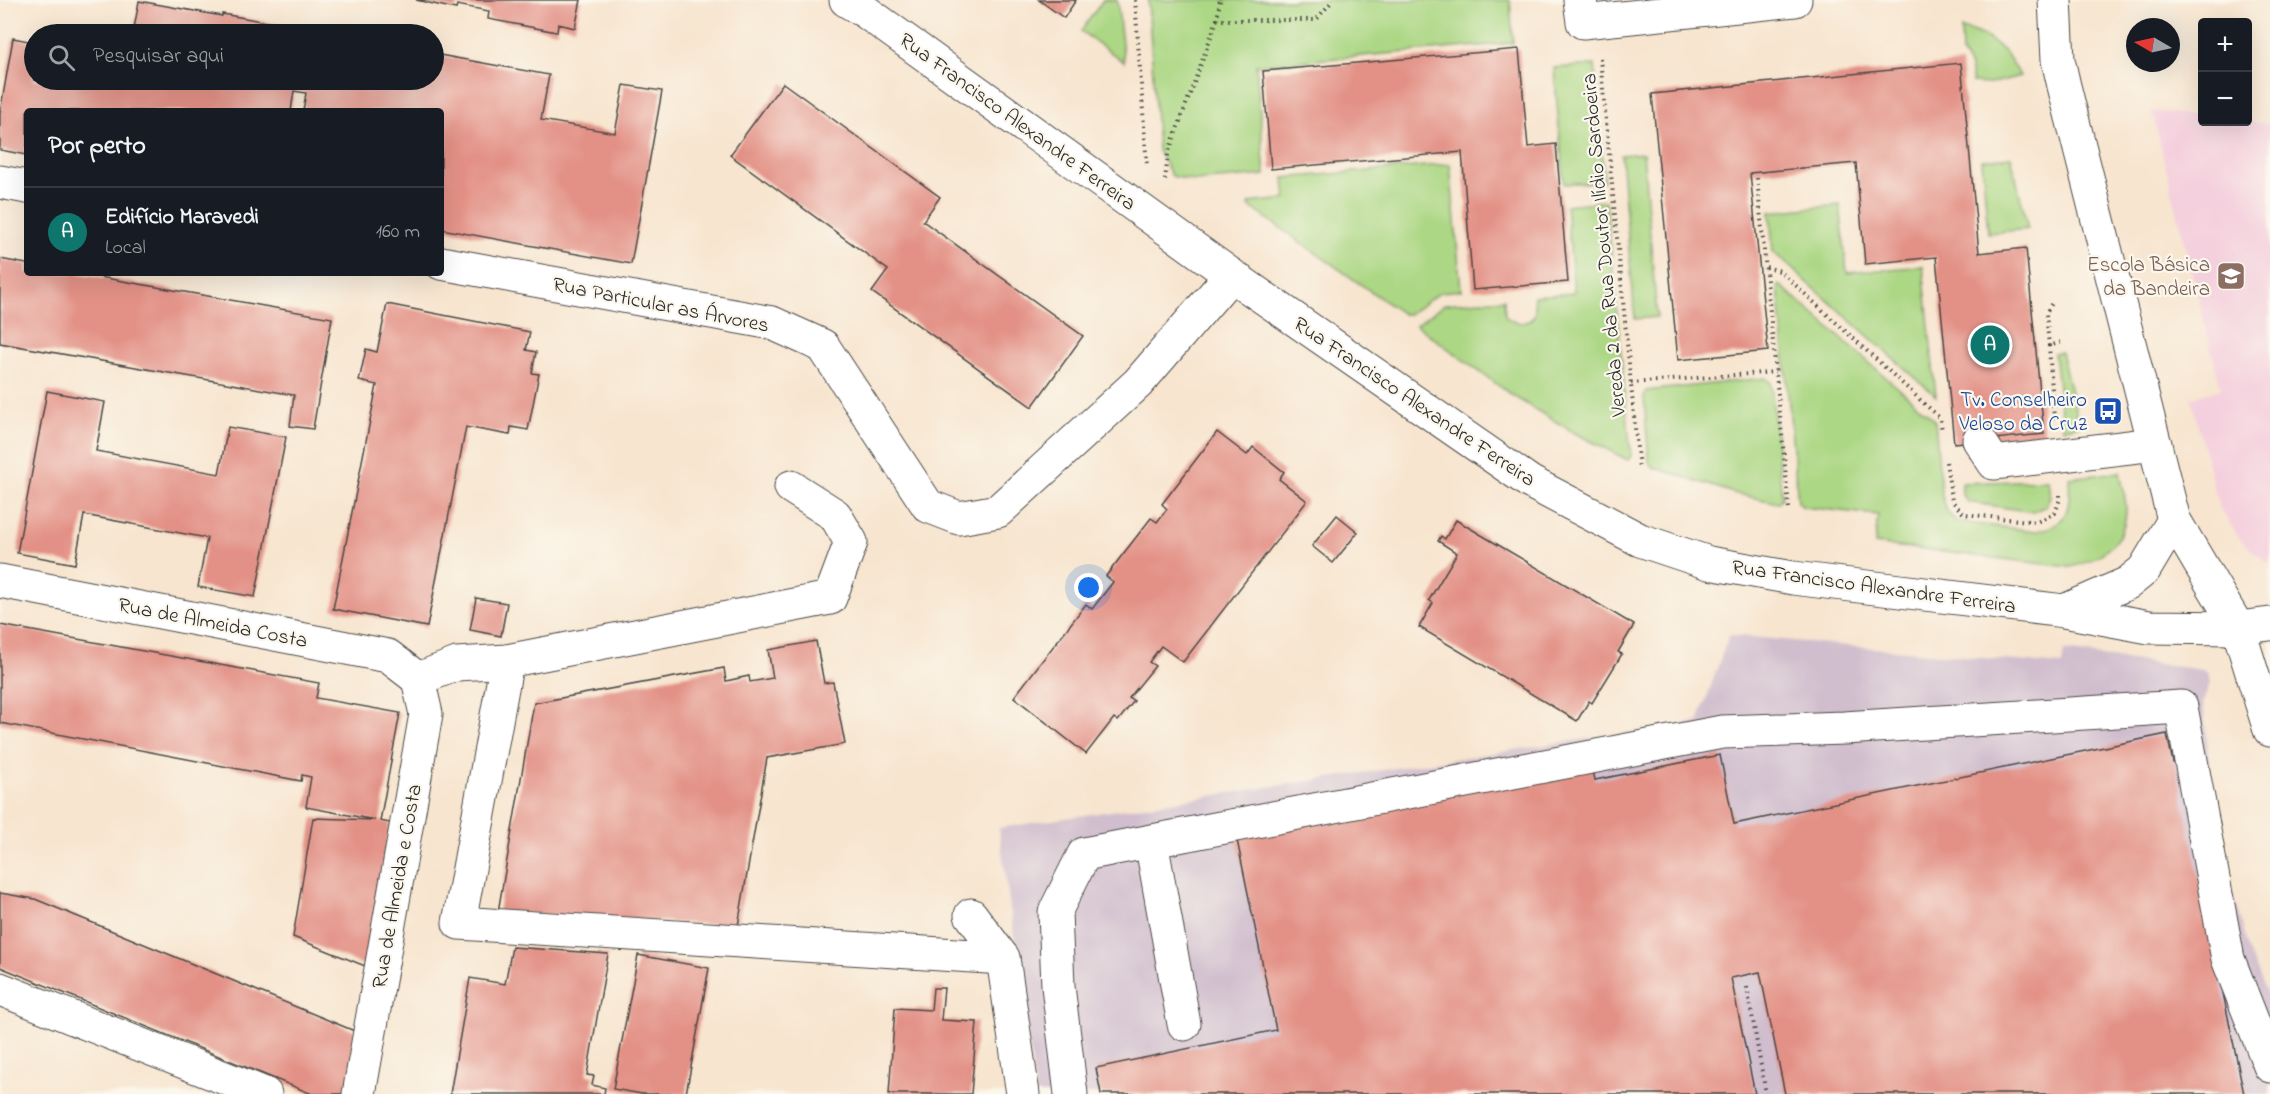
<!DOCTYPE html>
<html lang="pt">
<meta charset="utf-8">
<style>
body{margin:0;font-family:"Indie Flower",sans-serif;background:#242831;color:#f1f3f6}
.controls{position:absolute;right:18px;top:18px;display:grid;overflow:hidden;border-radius:6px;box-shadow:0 6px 24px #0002}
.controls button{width:54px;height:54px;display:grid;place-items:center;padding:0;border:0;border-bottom:2px solid #363941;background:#171b24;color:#f1f3f6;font:30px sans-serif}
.compass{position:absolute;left:2126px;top:18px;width:54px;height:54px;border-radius:50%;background:#171b24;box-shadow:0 6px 24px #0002;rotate:279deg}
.you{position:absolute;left:1089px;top:588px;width:21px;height:21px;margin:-15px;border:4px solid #fff;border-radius:50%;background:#1a73e8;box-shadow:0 0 0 9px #1a73e833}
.badge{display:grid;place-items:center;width:39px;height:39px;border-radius:50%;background:#0f766e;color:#fff;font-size:20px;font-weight:700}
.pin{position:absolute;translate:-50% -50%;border:3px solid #fff;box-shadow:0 2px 6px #0006}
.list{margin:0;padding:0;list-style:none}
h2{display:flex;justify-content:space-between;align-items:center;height:78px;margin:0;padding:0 24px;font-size:26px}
h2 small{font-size:20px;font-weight:400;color:#9ea1a6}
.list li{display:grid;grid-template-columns:39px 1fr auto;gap:18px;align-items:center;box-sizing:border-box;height:90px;padding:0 24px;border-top:2px solid #363941}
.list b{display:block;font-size:22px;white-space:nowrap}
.list p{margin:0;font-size:20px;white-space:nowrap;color:#9ea1a6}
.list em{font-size:20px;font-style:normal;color:#9ea1a6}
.icon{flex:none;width:33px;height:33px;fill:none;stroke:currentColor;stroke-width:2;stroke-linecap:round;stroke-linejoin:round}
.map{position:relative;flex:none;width:2270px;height:1094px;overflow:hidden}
.search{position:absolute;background:#171b24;box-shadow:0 6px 24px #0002;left:24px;top:24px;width:420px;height:66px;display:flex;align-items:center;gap:15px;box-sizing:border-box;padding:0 21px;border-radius:33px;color:#9ea1a6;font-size:22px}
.panel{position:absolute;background:#171b24;box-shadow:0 6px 24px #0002;left:24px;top:108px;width:420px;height:168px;border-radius:6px}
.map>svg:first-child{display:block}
.built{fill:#f4cfdd}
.industrial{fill:#d0bdcd}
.green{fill:#acd784;stroke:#6c8158;stroke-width:1.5}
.building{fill:#e39186}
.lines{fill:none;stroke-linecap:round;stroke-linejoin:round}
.minor-casing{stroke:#4a4744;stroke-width:35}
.path{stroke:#4a4744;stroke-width:4;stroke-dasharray:1.5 4.5;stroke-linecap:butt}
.minor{stroke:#fff;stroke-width:33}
.labels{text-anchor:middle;stroke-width:4.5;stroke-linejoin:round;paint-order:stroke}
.street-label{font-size:21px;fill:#2b2b2b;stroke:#fbf7ec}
.education-label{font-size:21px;fill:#785e54;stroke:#fbf7ec;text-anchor:end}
.transit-label{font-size:21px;fill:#164399;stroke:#fbf7ec;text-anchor:end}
</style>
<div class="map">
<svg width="2270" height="1094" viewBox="0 0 2270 1094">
<rect width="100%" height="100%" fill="#fbf7ec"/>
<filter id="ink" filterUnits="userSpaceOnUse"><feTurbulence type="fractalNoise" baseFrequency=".0167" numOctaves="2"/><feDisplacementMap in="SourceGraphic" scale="12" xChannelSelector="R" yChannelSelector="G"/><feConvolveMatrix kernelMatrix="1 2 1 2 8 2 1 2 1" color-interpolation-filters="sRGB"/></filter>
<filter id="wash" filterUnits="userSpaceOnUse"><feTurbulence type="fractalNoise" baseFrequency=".008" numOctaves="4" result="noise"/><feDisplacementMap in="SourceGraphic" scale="24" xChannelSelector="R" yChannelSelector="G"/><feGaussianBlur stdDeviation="1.35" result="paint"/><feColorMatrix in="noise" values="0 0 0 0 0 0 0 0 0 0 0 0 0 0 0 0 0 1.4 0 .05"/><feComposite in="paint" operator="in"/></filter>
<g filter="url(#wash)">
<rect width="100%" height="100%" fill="#f7e5cf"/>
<polygon class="built" points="2152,111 2202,116 2202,122 2248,121 2270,124 2270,564 2254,552 2240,539 2219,507 2191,398 2221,389"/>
<polygon class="industrial" points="1729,635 2062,665 2064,651 2203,670 2208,674 2210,683 2203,702 2213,802 2224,858 2247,948 2270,999 2270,1094 1036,1094 999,828 1698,722"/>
<g class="green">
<polygon points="1103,0 1117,0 1124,62 1081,31"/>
<polygon points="1148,0 1510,0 1513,43 1256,65 1265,175 1195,181 1172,176 1158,151"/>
<path d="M1961,29C1988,32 2009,52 2020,76L1990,84L1973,83L1970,67L1962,54Z"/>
<polygon points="1595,65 1604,181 1564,184 1554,68"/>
<polygon points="1643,153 1657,317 1635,319 1621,155"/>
<polygon points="2011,157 2028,229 1988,233 1982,160"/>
<polygon points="1450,164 1461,290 1441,292 1409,314 1403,314 1249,206 1250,203 1286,199 1284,178"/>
<path d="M1606,201L1631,456L1628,460L1575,433L1513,396L1416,325L1445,304L1504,299L1505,316C1513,324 1532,327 1535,312C1536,308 1534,301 1534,296L1574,293L1566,205Z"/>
<polygon points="1840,205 1847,273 1923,266 1936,396 1773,252 1770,212"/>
<path d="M1780,285L1935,420L1941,492L1947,512L1957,522L2036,531C2069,526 2071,507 2069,478L2120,472C2122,484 2126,498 2126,510C2126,542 2098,561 2070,567L1875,544L1878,515L1803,507L1798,502L1778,286Z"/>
<polygon points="2061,352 2079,425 2063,429 2054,353"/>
<polygon points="1766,378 1771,383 1782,498 1778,503 1737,494 1653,467 1649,462 1644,397 1646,391"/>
<polygon points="2048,480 2050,496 2046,506 2033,512 1968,502 1962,494 1962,483"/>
</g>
<g id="blocks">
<g class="building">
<polygon points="416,0 581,0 575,28 558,24 557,32 488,19 489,11 457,5 456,9"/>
<polygon points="1039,0 1076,0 1064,18"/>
<polygon points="139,1 222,16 222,14 317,31 317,34 133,34"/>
<polygon points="13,38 34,42 34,80 434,80 434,54 549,75 541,120 615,133 624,85 662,91 631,264 441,229 441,111 303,111 306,93 294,91 291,111 27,111 27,155 0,150 0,113"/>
<polygon points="1519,49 1528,147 1556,144 1568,282 1473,290 1462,152 1271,169 1263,71"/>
<polygon points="1961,63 1979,253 2026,248 2044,434 1954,443 1936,257 1865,264 1856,163 1750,173 1768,351 1678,360 1652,94"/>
<polygon points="783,83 940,197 923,221 1083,336 1032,407 872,292 888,270 730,155"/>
<polygon points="0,259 27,264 27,273 77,273 332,318 313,429 290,426 294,395 0,343"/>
<polygon points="387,304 530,332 526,350 536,352 532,373 539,374 528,430 511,427 510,435 466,427 427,627 333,609 377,385 359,381 366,349 377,352"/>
<polygon points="47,391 105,402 96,451 219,474 228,427 286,437 255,597 198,587 207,538 84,515 75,564 17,553"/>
<polygon points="1217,432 1247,455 1253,447 1284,472 1279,479 1307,501 1183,662 1161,646 1149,662 1155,666 1129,698 1134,701 1118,721 1114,718 1086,754 1014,697 1086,604 1092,609 1113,582 1106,576 1151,518 1157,522 1167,509 1162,504"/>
<polygon points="1337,515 1358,532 1333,563 1312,546"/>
<polygon points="1456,520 1634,625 1618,652 1622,654 1592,703 1589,701 1577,721 1419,627 1433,603 1429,600 1457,553 1438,541 1441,536 1445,539"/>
<polygon points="476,598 507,603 501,636 470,630"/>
<polygon points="0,625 319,683 316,698 400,713 380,821 390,823 365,966 293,937 313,818 375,820 306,807 311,777 302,775 301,781 0,723"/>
<polygon points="816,641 824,683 833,682 845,744 767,758 738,926 498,912 534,703 724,668 726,681 749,676 750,682 773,678 768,650"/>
<polygon points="2167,734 2173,763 2175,762 2244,1094 1785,1094 1760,972 1731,978 1755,1094 1101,1094 1096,1068 1276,1030 1236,835 1591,761 1595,780 1720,755 1734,824"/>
<polygon points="0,893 35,899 357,1032 348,1094 312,1094 0,967"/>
<polygon points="512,947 608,954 587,1075 594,1076 592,1085 605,1088 604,1094 450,1094 470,978 505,984"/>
<polygon points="638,955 709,968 686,1094 642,1094 613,1089"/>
<polygon points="933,988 944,988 941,1020 977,1022 971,1094 889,1094 895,1008 931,1010"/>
</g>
</g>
</g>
<g filter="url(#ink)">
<use href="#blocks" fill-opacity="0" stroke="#4a4744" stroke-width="1.5"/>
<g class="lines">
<g class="minor-casing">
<g id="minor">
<polyline points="846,0 866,12 1231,275 1530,482 1640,540 1709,563 1793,578 2064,611 2149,627 2238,628 2270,624"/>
<polyline points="1580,0 1583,22 1795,0"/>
<polyline points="2055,0 2058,60 2064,86 2174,520 2238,628 2270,730"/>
<polyline points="0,182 27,187"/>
<polyline points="441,263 772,323 823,346 928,506 959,518 998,511 1138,383 1231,275"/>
<polyline points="1979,440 1994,463 2155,444"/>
<polyline points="0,581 388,656 418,679"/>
<polyline points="2064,611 2128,583 2144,570 2174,520"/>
<polyline points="507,661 459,923 1003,958"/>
<polyline points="418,679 457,664 507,661 830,598 851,542 835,515 791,487"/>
<polyline points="1151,841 1184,1024"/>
<polyline points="971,915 1003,958 1023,1094"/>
<polyline points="0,989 265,1094"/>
<polyline points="359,1094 426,714 418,679"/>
<polyline points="1071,1094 1058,986 1055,912 1084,854 1722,732 1844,728 2181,707 2228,959 2270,1066"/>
</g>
</g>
<g class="path">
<polyline points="1135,0 1147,167"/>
<polyline points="1217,20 1220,0"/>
<polyline points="1600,58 1639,469"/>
<polyline points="1757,178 1789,508"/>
<polyline points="1165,180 1168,154 1217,20 1316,20 1333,0"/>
<polyline points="1766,267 1780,271 1940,418 1942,431"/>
<polyline points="2049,346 2046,313 2052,303"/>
<polyline points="1631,383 1775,372"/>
<polyline points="2054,419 2049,346 2062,342"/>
<polyline points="1946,462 1952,501 1964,514 2037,522 2055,513 2060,499 2060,492"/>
<polyline points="1747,987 1766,1094"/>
</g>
<use href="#minor" class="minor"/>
</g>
</g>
<defs>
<g id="school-square" transform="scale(1.5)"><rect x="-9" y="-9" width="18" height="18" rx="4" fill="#8d6e63" stroke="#fbf7ec"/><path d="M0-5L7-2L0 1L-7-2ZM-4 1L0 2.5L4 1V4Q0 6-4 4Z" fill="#fff"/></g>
<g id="bus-square" transform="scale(1.5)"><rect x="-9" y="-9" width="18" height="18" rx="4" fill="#1a4fb4" stroke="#fbf7ec"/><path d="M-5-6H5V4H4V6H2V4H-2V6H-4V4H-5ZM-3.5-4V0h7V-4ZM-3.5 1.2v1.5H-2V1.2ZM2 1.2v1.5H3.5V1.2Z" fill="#fff"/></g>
</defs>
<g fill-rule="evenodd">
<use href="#school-square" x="2231" y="276"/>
<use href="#bus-square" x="2108" y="411"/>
</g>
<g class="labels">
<g class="street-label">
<text transform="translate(1018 121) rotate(36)" y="7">Rua Francisco Alexandre Ferreira</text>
<text transform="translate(1603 245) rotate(-95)" y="7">Vereda 2 da Rua Doutor Ilídio Sardoeira</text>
<text transform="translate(661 304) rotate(11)" y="7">Rua Particular as Árvores</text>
<text transform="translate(1415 401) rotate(34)" y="7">Rua Francisco Alexandre Ferreira</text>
<text transform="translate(1874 586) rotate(8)" y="7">Rua Francisco Alexandre Ferreira</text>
<text transform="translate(213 622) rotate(11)" y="7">Rua de Almeida Costa</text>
<text transform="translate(396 886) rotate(-80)" y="7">Rua de Almeida e Costa</text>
</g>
<g class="education-label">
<text x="2210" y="271">Escola Básica<tspan x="2210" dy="24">da Bandeira</tspan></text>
</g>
<g class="transit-label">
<text x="2087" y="406">Tv. Conselheiro<tspan x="2087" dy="24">Veloso da Cruz</tspan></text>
</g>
</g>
</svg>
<div class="controls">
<button>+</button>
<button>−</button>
</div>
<svg class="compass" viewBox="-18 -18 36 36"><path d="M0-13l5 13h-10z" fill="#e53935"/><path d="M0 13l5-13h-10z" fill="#9ea1a6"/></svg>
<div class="you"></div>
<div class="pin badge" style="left:1990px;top:345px">A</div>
<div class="search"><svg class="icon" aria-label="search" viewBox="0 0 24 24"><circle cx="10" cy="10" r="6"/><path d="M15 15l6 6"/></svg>Pesquisar aqui</div>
<section class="panel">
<h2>Por perto<small></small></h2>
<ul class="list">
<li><span class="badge">A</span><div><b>Edifício Maravedi</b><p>Local</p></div><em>160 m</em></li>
</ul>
</section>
</div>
